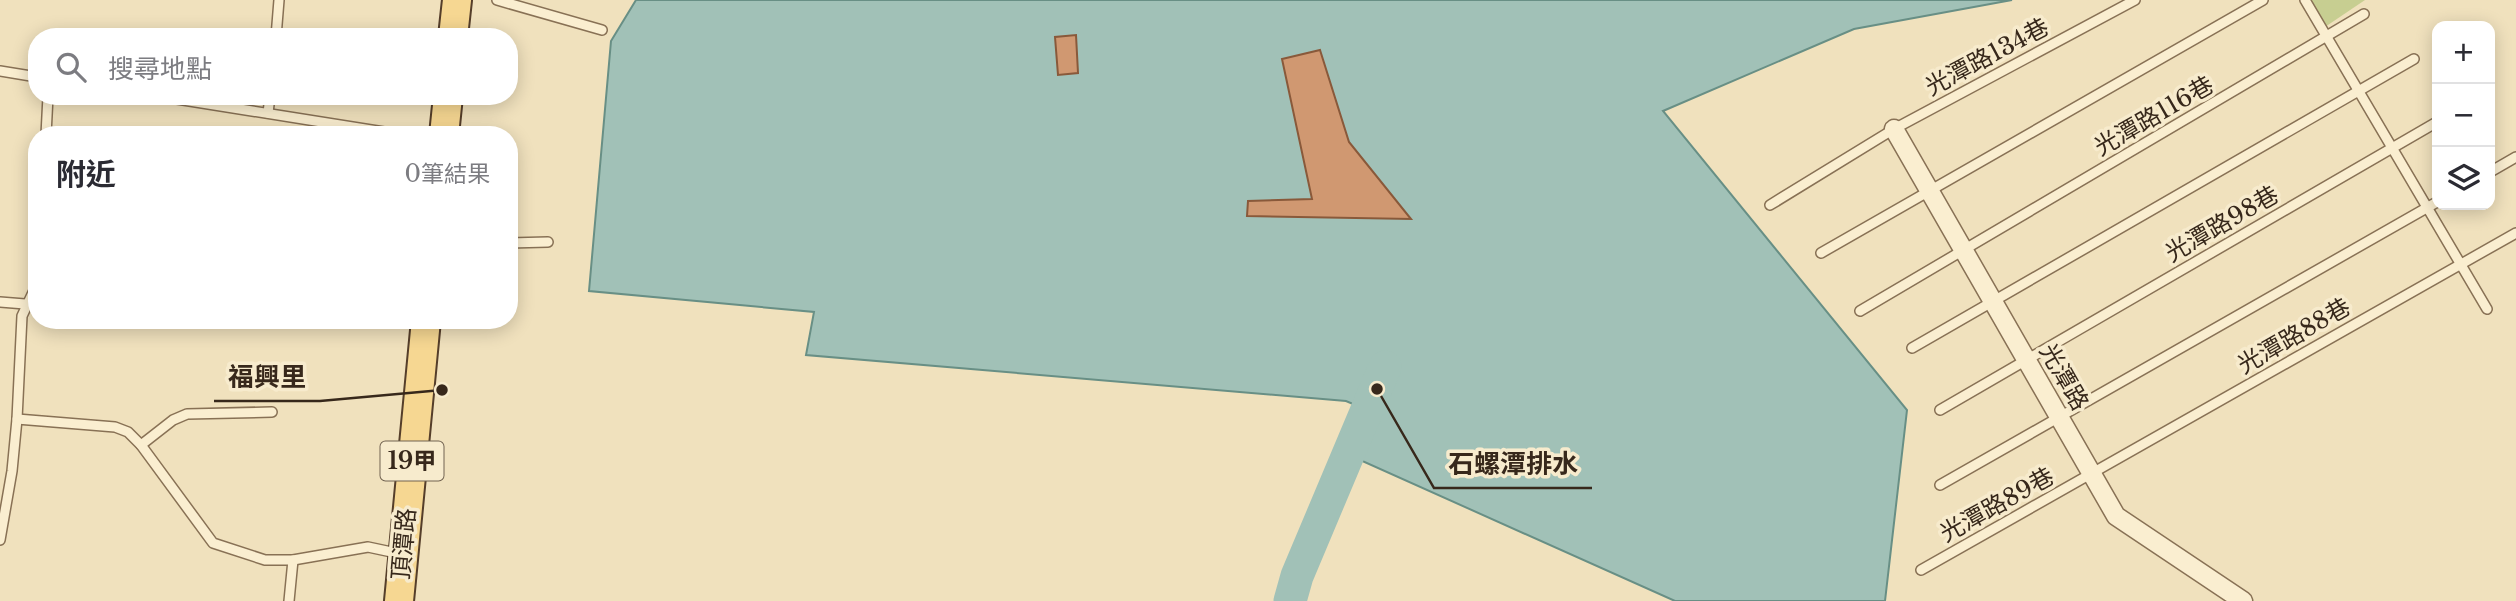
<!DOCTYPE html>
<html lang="zh-TW">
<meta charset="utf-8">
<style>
body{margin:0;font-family:"Libre Baskerville","Noto Sans TC",serif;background:#f2f2f3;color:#2b2b33}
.controls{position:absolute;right:21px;top:21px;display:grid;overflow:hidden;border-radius:14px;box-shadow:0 4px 18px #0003}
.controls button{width:63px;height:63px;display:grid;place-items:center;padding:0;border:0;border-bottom:2px solid #e1e1e2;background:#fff;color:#2b2b33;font:35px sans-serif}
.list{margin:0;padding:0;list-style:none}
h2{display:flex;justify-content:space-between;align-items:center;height:91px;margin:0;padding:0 28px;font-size:30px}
h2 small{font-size:23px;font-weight:400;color:#7c7c81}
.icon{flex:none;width:38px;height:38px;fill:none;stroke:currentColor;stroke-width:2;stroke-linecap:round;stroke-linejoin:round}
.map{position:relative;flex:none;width:2516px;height:601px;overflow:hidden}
.search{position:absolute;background:#fff;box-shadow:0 4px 18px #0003;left:28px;top:28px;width:490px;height:77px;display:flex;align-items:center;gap:18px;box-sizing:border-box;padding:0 24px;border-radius:28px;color:#7c7c81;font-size:26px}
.panel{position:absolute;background:#fff;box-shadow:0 4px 18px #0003;left:28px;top:126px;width:490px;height:203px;border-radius:28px}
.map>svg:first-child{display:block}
.green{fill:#c7ce91}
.water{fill:#a1c1b7;stroke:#688f85;stroke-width:2}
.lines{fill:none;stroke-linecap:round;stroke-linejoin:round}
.river{stroke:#a1c1b7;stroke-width:33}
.building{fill:#d09871;stroke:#89593a;stroke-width:2}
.service-casing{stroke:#887155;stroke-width:12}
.minor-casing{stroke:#887155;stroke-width:21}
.primary-casing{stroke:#553e2a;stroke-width:32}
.service{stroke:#faeed0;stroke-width:9}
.minor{stroke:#faeed0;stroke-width:18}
.primary{stroke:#f6d792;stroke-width:28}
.labels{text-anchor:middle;stroke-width:7;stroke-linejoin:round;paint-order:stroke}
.shield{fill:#f7ebcd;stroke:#716250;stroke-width:2}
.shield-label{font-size:23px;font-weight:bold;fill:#37281b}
.street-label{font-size:24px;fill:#37281b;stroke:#f7ebcd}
.leader{fill:none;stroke:#37281b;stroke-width:2.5}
.callout-dot{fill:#37281b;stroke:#f7ebcd;stroke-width:2.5}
.callout-label{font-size:26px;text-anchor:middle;font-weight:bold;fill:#37281b;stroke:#f7ebcd;stroke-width:7;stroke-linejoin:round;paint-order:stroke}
</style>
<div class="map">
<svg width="2516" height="601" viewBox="0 0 2516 601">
<rect width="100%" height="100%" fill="#f0e1bd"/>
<polygon class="green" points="2304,0 2365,0 2322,29"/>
<polygon class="water" points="636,0 2012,0 1854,29 1663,111 1907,410 1885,601 1675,601 1360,460 1379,415 1346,401 806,355 814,312 589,291 611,41"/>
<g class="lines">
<polyline class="river" points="1290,601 1297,576 1385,367"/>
</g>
<g class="building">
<polygon points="1076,35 1078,73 1058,75 1055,37"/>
<polygon points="1320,50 1349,142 1411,219 1247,216 1248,201 1312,199 1282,59"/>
</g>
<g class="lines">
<g class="service-casing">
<g id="service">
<polyline points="497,0 602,30"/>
<polyline points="2305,0 2487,309"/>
<polyline points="276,37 279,0"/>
<polyline points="0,71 37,77"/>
<polyline points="158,96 403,135"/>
<polyline points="268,113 270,96"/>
<polyline points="46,135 48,96"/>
<polyline points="2490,172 2516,157"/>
<polyline points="1770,205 1894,129 2135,0"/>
<polyline points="509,243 548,242"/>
<polyline points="1821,253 2263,0"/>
<polyline points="0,302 25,304"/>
<polyline points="1860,311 2364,14"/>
<polyline points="1912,348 2414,59"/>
<polyline points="1940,410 2437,122"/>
<polyline points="17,419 115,427 128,432 141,445 213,543 265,560 293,560 368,547 401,554"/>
<polyline points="141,445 173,420 187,414 272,412"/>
<polyline points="1940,485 2437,202"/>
<polyline points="0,540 12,471 17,419 22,316 37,284"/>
<polyline points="1921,570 2516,233"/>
<polyline points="289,601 293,560"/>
</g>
</g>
<g class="minor-casing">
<polyline id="minor" points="1894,129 2116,516 2243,601"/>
</g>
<g class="primary-casing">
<g id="primary">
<polyline points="453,37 457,0"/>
<polyline points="444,135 448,96"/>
<polyline points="399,601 426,320"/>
</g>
</g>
<use href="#service" class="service"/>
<use href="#minor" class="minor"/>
<use href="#primary" class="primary"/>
</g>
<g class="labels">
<rect class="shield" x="380.5" y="441.5" width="63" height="39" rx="5"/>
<g class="shield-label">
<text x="412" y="469">19甲</text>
</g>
<g class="street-label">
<text transform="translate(1987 57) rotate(-28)" y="8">光潭路134巷</text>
<text transform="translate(2154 116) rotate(-30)" y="8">光潭路116巷</text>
<text transform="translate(2222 224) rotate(-30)" y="8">光潭路98巷</text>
<text transform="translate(2294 336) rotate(-30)" y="8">光潭路88巷</text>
<text transform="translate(2064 377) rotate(60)" y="8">光潭路</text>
<text transform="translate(1997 505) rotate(-29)" y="8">光潭路89巷</text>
<text transform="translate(404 544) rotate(-85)" y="8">頂潭路</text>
</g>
</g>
<path class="leader" d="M442 390L320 401H214M1377 389L1434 488H1592"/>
<g class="callout-dot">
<circle cx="442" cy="390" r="7"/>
<circle cx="1377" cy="389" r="7"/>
</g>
<g class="callout-label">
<text x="267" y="386">福興里</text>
<text x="1513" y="473">石螺潭排水</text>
</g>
</svg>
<div class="controls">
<button>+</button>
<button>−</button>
<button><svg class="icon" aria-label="layers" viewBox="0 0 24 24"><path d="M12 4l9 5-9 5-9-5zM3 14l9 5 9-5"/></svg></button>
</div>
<div class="search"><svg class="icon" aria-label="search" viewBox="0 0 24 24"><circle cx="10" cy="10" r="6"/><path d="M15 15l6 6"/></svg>搜尋地點</div>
<section class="panel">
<h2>附近<small>0筆結果</small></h2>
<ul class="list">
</ul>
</section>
</div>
